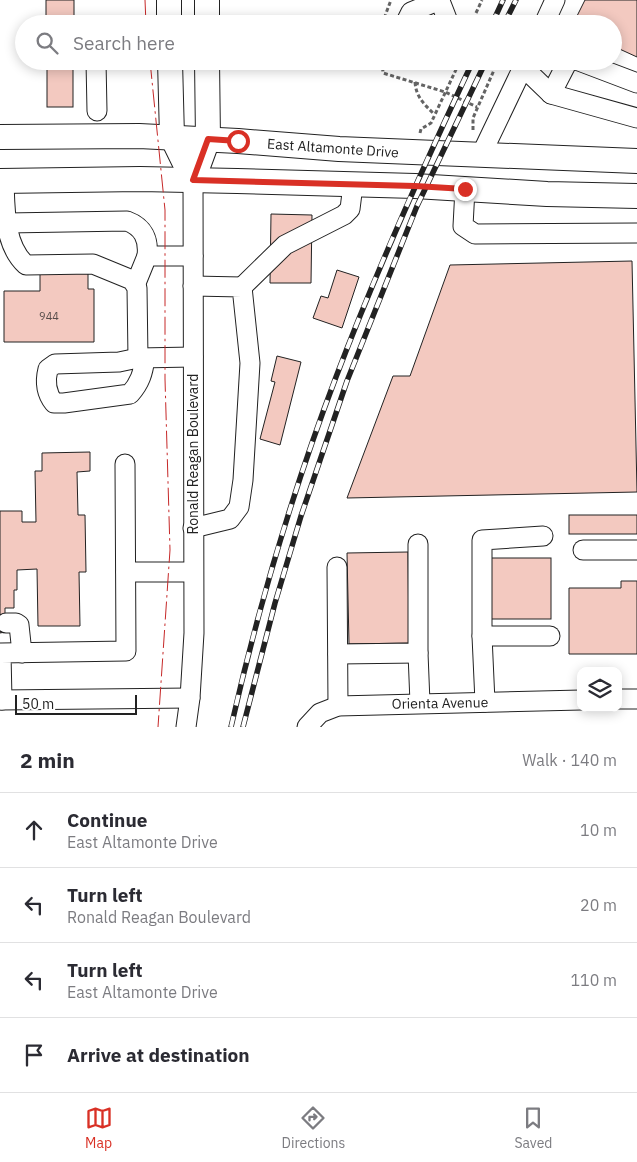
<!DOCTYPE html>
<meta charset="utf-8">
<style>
body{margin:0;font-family:"IBM Plex Sans",sans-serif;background:#f7f7f7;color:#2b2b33}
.controls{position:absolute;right:15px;bottom:15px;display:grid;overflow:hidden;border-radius:10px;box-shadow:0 2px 12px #0003}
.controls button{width:45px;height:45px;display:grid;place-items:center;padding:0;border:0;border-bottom:1px solid #e1e1e2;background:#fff;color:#2b2b33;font:25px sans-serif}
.scale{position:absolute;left:15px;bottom:12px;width:122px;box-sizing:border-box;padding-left:5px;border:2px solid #222;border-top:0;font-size:14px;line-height:18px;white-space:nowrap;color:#222;-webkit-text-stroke:4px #fff;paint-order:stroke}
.stop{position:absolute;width:15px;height:15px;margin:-11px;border:4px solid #d93025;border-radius:50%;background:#fff}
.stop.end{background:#d93025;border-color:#fff;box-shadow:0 1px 5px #0008}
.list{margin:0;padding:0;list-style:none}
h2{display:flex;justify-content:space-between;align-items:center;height:65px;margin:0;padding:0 20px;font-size:21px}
h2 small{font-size:16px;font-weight:400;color:#7c7c81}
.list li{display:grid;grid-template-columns:32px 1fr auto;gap:15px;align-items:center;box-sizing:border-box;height:75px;padding:0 20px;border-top:1px solid #e1e1e2}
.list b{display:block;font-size:19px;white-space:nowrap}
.list p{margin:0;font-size:16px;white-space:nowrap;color:#7c7c81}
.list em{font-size:16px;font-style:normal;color:#7c7c81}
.icon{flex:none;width:28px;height:28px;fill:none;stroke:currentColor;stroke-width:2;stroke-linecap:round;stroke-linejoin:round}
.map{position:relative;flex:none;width:637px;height:727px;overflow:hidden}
.search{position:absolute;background:#fff;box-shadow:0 2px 12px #0003;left:15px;right:15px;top:15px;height:55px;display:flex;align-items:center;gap:12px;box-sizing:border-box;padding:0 18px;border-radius:28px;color:#7c7c81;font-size:19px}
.sheet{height:365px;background:#fff}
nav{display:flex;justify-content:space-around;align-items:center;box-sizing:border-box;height:70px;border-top:1px solid #e1e1e2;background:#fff;font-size:14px;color:#7c7c81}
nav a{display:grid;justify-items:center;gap:2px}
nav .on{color:#d93025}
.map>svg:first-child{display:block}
.building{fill:#f3c9c0;stroke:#222}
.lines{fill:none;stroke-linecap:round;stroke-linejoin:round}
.minor-casing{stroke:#222;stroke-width:21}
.major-casing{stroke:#222;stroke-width:26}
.path{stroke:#646464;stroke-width:3;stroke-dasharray:4 2.5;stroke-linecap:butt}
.minor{stroke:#fff;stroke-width:19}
.major{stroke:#fff;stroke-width:24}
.rail-casing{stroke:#222;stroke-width:5.5}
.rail{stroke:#fff;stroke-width:4;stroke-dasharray:11;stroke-linecap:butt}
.power{stroke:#c62828;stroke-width:1;stroke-dasharray:18 4 2.5 4;stroke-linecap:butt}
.route{stroke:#d93025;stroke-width:6}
.labels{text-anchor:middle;stroke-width:4;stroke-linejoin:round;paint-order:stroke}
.number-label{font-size:11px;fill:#564c4a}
.street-label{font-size:14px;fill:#222;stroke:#fff}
</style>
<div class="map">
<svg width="637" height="727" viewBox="0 0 637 727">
<rect width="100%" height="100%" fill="#fff"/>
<g class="building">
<rect x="46" y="0" width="28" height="24"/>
<polygon points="585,0 637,0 637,57 613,46 613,24 573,24"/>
<rect x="47" y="61" width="26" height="46"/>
<polygon points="271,214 312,215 311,283 270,283"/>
<polygon points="632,261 637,492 347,498 393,376 410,376 450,265"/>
<polygon points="40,269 88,269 88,289 94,289 94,342 4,342 4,291 40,291"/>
<polygon points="337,270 359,277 342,328 313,318 321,296 328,298"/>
<polygon points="277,356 301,362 280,445 260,439 275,382 271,381"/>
<polygon points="90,452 90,471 77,472 78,515 85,515 86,572 79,572 80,626 38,626 37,569 17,570 17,590 14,590 14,608 5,608 5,632 0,633 0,511 22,511 22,522 36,522 35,471 42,471 42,453"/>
<rect x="569" y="515" width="68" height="19"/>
<polygon points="408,552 409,643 349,644 347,553"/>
<rect x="490" y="558" width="61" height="61"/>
<polygon points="621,581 637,581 637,654 569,654 569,588 621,588"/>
</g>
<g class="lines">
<g class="minor-casing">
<g id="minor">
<polyline points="440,1 449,24"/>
<polyline points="405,24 411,12 440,0"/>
<polyline points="544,24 555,0"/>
<polyline points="96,61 97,111"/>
<polyline points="568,61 551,94 637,118"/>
<polyline points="579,61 637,83"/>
<polyline points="523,67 551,94"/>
<polyline points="481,155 526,61"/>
<path d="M4,181C5,209 4,245 26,265L93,264L132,280L137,288L138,358"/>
<polyline points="465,189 463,226 475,234 637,233"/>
<path d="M7,223L127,221C143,227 149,239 147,256"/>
<polyline points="136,283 147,256 193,256"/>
<polyline points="193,286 242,287 250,363 243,480 239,507 230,519 193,528"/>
<polyline points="242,287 285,245 344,215 350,209 353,185"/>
<path d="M145,358C143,373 140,383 130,394L64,403H54C46,393 45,381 48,369L55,364L119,362L138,358L193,357"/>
<polyline points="583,550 637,550"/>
<polyline points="337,567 338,706"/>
<polyline points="126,572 193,572"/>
<polyline points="6,623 16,623 19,625 22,653"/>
<polyline points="482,636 550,636"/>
<polyline points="418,653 420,703"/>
<polyline points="338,654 418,653 418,544"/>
<polyline points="618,699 637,699"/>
<polyline points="0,700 190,698"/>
<polyline points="2,700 1,653 126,651 125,464"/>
<polyline points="485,702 482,636 482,540 543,536"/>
<polyline points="186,727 190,698 194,633 193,180"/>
<polyline points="307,727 320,713 338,706 581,700"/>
</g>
</g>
<g class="major-casing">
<g id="major">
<polyline points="169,0 169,24"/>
<polyline points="207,0 207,24"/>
<polyline points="170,61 172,137 193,180"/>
<polyline points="0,137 139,136 238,141 339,149 637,161"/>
<polyline points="193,180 208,139 207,61"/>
<polyline points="0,181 140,179 237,181 415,186 547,194 637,196"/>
</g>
</g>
<g class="path">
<polyline points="476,13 482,0"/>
<polyline points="382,24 391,0"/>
<polyline points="382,61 383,73 445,92 477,107"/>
<path d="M415,82C416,97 424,104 434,114"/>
<polyline points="473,130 473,118 498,61"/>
<polyline points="420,133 421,129 431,123 460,61"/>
</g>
<use href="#minor" class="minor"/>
<use href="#major" class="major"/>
<g class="rail-casing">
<g id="rail">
<polyline points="492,24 503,0"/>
<polyline points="504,24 516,0"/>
<path d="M231,727C258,608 293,490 336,377C377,269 424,165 473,61"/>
<polyline points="243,727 275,603 301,516 347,381 417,206 486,61"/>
</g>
</g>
<use href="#rail" class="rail"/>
<g class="power">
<polyline points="145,0 146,24"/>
<polyline points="150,61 165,210 165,379 170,550 158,727"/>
</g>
</g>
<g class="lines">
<polyline class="route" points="238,141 208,139 193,180 415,186 465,189"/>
</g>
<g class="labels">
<g class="number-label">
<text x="49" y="320">944</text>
</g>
<g class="street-label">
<text transform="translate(333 148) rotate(4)" y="5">East Altamonte Drive</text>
<text transform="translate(193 454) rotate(-90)" y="5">Ronald Reagan Boulevard</text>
<text transform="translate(440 703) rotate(-1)" y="5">Orienta Avenue</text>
</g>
</g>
</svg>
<div class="controls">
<button><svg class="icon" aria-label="layers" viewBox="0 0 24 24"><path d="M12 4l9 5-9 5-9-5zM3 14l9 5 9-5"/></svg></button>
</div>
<div class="scale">50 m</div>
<div class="stop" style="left:238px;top:141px"></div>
<div class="stop end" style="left:465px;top:189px"></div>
<div class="search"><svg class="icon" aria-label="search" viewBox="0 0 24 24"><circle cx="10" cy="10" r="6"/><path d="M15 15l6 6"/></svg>Search here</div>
</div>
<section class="sheet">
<h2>2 min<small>Walk · 140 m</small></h2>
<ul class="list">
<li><svg class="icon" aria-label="ahead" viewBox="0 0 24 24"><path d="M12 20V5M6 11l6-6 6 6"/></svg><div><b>Continue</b><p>East Altamonte Drive</p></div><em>10 m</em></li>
<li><svg class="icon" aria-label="left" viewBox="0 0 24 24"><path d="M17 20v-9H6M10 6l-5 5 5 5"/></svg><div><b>Turn left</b><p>Ronald Reagan Boulevard</p></div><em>20 m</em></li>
<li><svg class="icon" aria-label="left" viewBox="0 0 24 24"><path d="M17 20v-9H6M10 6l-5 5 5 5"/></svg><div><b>Turn left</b><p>East Altamonte Drive</p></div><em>110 m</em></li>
<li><svg class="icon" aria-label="arrive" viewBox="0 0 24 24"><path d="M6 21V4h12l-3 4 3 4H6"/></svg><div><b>Arrive at destination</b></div></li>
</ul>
</section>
<nav>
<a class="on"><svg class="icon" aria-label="map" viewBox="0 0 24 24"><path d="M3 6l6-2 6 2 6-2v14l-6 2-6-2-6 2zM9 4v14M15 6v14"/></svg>Map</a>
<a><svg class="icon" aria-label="directions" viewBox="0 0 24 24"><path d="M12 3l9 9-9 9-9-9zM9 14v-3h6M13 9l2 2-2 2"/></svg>Directions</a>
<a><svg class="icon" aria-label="saved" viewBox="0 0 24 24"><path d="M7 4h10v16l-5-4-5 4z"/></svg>Saved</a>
</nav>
